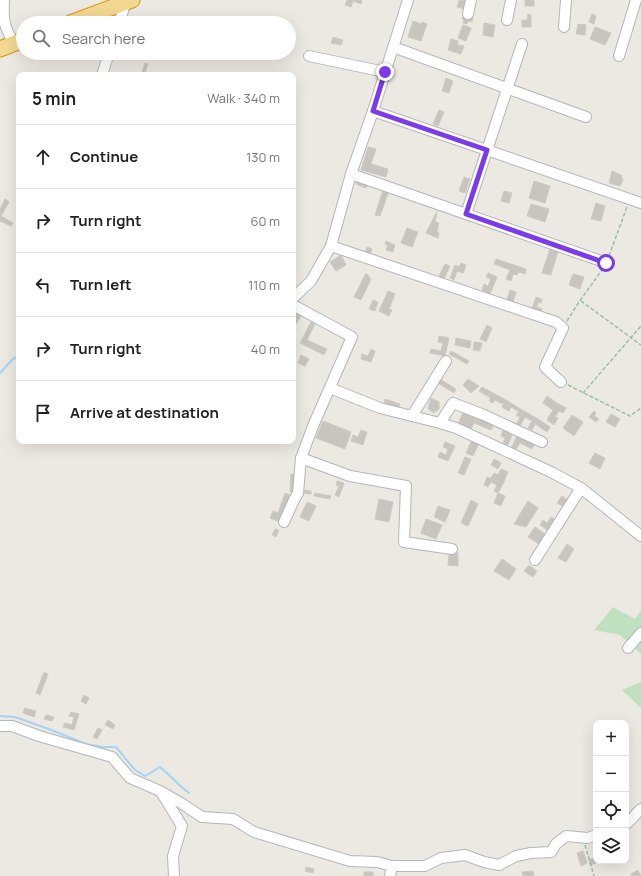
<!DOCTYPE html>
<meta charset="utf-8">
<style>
body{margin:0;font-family:Manrope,sans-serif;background:#f6f6f6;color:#222}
.controls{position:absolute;right:12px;bottom:12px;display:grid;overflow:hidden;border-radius:8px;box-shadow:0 4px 16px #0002}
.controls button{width:36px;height:36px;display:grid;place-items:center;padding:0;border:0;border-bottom:1px solid #e0e0e0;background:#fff;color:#222;font:20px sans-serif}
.stop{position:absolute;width:12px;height:12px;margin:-9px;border:3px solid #7c3aed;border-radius:50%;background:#fff}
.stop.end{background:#7c3aed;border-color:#fff;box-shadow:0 1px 4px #0008}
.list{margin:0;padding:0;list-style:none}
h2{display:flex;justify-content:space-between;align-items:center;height:52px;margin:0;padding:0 16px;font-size:17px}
h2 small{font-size:13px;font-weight:400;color:#767676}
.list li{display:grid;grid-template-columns:26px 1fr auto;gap:12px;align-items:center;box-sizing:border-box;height:64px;padding:0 16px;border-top:1px solid #e0e0e0}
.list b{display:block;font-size:15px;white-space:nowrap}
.list em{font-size:13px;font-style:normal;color:#767676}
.icon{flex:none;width:22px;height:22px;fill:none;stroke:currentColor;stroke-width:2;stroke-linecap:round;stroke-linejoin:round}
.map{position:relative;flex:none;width:641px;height:876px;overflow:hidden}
.search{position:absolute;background:#fff;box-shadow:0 4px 16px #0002;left:16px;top:16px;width:280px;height:44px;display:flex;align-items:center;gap:10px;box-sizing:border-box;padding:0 14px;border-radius:22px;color:#767676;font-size:15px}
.panel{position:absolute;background:#fff;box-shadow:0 4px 16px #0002;left:16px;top:72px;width:280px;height:372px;border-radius:8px}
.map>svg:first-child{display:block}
.green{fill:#c0e1bf}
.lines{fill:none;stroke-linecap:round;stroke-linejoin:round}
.stream{stroke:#a5d4f6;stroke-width:2}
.building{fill:#c8c5c0;stroke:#cfcac0}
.minor-casing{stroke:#b3b6ba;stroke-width:12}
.highway-casing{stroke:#d79715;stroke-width:17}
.path{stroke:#9ac1a4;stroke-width:1.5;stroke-dasharray:4 2;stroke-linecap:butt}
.minor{stroke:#fff;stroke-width:10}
.highway{stroke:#f2d890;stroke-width:15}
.route{stroke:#7c3aed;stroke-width:5}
</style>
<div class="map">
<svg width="641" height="876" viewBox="0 0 641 876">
<rect width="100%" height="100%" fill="#ebe9e1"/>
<g class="green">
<polygon points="613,607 635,619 641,610 641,654 620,635 594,630"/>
<polygon points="641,682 641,708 622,690"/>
</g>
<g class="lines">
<g class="stream">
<polyline points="0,373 12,360 19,355"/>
<path d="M0,716L15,717L49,729L86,744L102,747H116L135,770L145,776L160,767C170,775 178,785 189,793"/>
</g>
</g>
<g class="building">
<polygon points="347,0 362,0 361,4 353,1 351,7 345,5"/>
<polygon points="459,0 468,0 465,9 457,7"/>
<rect x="525" y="0" width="9" height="6"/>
<polygon points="528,14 531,15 531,27 522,27 522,20 527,20"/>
<polygon points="592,14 596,16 594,24 589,22"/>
<polygon points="463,16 473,18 472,22 468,21 467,24 463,23 464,20 462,19"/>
<polygon points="413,21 421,24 422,22 427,24 421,41 408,37"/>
<polygon points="484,23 495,25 493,37 483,35"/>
<polygon points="578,24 586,25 585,35 576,34"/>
<polygon points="463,25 471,28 466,41 458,38"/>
<polygon points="595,27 611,33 605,45 590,39"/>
<polygon points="333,37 343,40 341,45 331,43"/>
<polygon points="451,39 458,41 457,45 464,46 461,54 448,50"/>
<polygon points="145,63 148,64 145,73 142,72"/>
<polygon points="446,78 453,81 449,93 442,91"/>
<polygon points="439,110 444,112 438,126 433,124"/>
<polygon points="368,147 376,149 371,164 388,169 386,177 361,170"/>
<polygon points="612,171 621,175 623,180 620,186 609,183"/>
<polygon points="464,177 470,179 465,193 459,191"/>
<polygon points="357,181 367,185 366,188 356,184"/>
<polygon points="534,181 550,186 545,203 529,198"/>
<polygon points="383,190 389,191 380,216 375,215"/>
<polygon points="504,191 512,193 509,203 501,201"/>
<polygon points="5,199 9,202 1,216 13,223 11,226 0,221 0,209"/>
<polygon points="596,203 605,206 601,221 591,219"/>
<polygon points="531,204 549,209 545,222 527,216"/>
<polygon points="437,211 435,222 439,223 437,232 439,233 438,238 426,233"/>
<polygon points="407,228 418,232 412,247 401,243"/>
<polygon points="386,241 395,245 393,252 386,250 388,245 385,244"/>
<polygon points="367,247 372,249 370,255 365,253"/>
<polygon points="550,249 558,251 551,275 542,273"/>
<polygon points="341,255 346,265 336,271 330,262"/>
<polygon points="496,259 526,269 525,274 519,272 517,275 513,274 511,281 506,279 510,270 494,264"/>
<polygon points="461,263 466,265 463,273 457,271 454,280 450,278 455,265 459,267"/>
<polygon points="445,264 450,266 444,279 439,276"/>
<polygon points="366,273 371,279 361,300 354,297"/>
<polygon points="488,273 497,277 490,294 482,290 484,284 488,286 491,279 486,277"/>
<polygon points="573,274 584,277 580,289 569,285"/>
<polygon points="510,290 516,292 513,302 507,299"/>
<polygon points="388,291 395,294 389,309 392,310 389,316 379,311"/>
<polygon points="536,297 542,299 541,303 538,302 537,307 542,309 541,312 532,309"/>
<polygon points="373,300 378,302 375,311 369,309"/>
<polygon points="293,311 301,316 293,329"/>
<polygon points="311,322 315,324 307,340 327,349 324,355 300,343"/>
<polygon points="487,325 492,328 486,342 480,339"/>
<polygon points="439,336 449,338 445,356 430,353 431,349 441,351 443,343 438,342"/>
<polygon points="456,338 471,341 470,348 455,345"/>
<polygon points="474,342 482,343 480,351 473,350"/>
<polygon points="371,349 375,351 371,362 361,359 362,354 368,356"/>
<polygon points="451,351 469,361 467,364 449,354"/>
<polygon points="301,355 309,359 305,366 298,363"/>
<polygon points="438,378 456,389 454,393 436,382"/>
<polygon points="468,379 479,386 471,393 463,385"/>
<polygon points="482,387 493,393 491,398 479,391"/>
<polygon points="493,393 506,400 503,404 495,400 493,403 489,401"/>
<polygon points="547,396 557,403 553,410 543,403"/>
<polygon points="431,398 439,402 439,409 434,413 428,409"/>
<polygon points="385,399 400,404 398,409 384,404"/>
<polygon points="506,400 524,411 520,417 516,415 519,412 511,407 509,411 502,407"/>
<polygon points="557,403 566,408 563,413 559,411 555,417 558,418 554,425 547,420"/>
<polygon points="464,410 477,417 471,429 458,424"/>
<polygon points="524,411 538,419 532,430 528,428 532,421 525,417 519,428 515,426"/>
<polygon points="594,411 596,413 594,416 599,419 596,422 589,417"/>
<polygon points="611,414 620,419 615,427 606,422"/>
<polygon points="572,415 583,422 574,436 563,428"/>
<polygon points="477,417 494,424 491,430 474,423"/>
<polygon points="538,419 550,427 547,432 535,424"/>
<polygon points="323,421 351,432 345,449 316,438"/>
<polygon points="504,428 513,433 507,447 502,445 505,438 501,436"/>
<polygon points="361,430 367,432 363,445 351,441 353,435 358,437"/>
<polygon points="518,434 535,443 532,449 520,443 515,451 511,449"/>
<polygon points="472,440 479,443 473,456 466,453"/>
<polygon points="445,442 455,446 448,461 438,457 440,452 446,455 448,449 443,447"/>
<polygon points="595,453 605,458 600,469 589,463"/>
<polygon points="465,457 471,459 464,475 458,473"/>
<polygon points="494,459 501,463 498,469 491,465"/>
<polygon points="501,469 508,472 503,484 491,478 494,473 498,475"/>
<polygon points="291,474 296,474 294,492 290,492"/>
<polygon points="487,477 503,484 498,493 494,491 497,485 491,482 488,487 484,485"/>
<polygon points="337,481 344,483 339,497 335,495 339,486 336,485"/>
<polygon points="303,490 311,491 311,494 302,493"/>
<polygon points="285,493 290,495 280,522 270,518 273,511 278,513"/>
<polygon points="315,493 331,496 330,499 314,496"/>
<polygon points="498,493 505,496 501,506 494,503"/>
<polygon points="562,496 569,501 565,508 557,503"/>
<polygon points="379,499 393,502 389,522 375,519"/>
<polygon points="471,500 478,504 468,526 461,523"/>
<polygon points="528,501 538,508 526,527 514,524"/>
<polygon points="307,502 316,506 309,521 300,517"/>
<polygon points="438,506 450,510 445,522 434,517"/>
<polygon points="551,517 556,520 549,531 540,525 543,520 547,523"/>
<polygon points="426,519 442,525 436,539 421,533"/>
<polygon points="535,527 545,534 539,544 528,537"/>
<polygon points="275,529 279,530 276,537 272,535"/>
<polygon points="567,544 574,549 566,562 558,558"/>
<polygon points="449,553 458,553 458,566 448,565"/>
<polygon points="502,559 516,569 509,580 494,571"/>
<polygon points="529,565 537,571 533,577 524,571"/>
<polygon points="44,672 48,674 40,695 36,693"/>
<polygon points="84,695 89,698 86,704 81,701"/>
<polygon points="25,708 36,711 34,717 23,713"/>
<polygon points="71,712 79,714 74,730 63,727 65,723 72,725 74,717 69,716"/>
<polygon points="46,715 54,717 52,721 44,719"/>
<polygon points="108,720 115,725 113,729 105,725"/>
<polygon points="98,728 102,730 97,739 93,737"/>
<polygon points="583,851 587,863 581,866 577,853"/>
<polygon points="596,857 596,861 600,861 591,865 589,860"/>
<polygon points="306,867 314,869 313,873 305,871"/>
<polygon points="638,870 641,876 632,876 631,874"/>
<polygon points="533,871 534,876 523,876 522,872"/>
<rect x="364" y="872" width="9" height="4"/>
</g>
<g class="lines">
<g class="minor-casing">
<g id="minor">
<path d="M4,0C3,21 4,26 14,44"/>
<polyline points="468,14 471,0"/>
<polyline points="507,20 511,0"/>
<polyline points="119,23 126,2"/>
<polyline points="564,27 566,0"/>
<polyline points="393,47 586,117"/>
<polyline points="309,56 385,72"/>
<polyline points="619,56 636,0"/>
<polyline points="102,75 109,53"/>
<polyline points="373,111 641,203"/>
<polyline points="351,174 607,263"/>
<polyline points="466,214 522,44"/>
<polyline points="331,246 556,322 563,328 545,367 561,382"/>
<polyline points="293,298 311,281 331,246 351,174 373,111 408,0"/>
<polyline points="293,305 352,337 313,426 301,458 350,476 406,486 404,542 452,549"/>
<polyline points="330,388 380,408 440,423 456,428 551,472 581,488 641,536"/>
<polyline points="412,416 446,361"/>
<polyline points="440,423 453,403 484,415 542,442"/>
<polyline points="284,522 294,500 298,493 301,458"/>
<polyline points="535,560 581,488"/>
<polyline points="628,648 641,633"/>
<polyline points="0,726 12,726 39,736 112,757 130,778 160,791 181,803 202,817 233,819 254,832 350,861 377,862 392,866 425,866 441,858 465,855 484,862 499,865 516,856 531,853 551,852 556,844 566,836 588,838 596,835"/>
<polyline points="161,792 182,826 173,856 174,876"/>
<path d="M626,824C631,821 636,813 641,809"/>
<polyline points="390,876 392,866"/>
</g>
</g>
<g class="highway-casing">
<g id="highway">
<polyline points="70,23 132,0"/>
<polyline points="0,49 23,40"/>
</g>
</g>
<g class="path">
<polyline points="609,256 627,207"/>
<polyline points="581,301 641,345"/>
<polyline points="567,321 579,302 602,270"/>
<polyline points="568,385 630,416 641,408"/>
<polyline points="583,393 641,326"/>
<polyline points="585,845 594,876"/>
</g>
<use href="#minor" class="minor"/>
<use href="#highway" class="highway"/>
</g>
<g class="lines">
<polyline class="route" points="385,72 373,111 487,150 466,214 606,263"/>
</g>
</svg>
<div class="controls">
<button>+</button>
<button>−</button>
<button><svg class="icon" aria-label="locate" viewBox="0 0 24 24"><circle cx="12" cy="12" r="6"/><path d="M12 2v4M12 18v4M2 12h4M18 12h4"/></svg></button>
<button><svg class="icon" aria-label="layers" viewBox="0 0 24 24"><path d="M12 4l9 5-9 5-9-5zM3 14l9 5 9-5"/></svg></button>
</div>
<div class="stop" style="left:606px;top:263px"></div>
<div class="stop end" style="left:385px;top:72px"></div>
<div class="search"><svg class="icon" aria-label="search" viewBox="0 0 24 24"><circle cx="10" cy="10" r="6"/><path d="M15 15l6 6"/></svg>Search here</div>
<section class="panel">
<h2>5 min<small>Walk · 340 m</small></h2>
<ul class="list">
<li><svg class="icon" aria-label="ahead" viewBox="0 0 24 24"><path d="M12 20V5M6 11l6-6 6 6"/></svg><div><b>Continue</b></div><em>130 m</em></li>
<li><svg class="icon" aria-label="right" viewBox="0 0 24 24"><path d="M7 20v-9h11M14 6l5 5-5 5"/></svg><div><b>Turn right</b></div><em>60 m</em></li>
<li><svg class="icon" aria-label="left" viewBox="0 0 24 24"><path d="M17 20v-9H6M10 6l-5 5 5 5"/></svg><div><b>Turn left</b></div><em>110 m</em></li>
<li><svg class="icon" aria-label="right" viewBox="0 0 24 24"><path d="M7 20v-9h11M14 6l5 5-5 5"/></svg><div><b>Turn right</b></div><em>40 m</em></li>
<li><svg class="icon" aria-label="arrive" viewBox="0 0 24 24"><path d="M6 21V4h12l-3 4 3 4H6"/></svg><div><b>Arrive at destination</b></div></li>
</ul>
</section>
</div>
